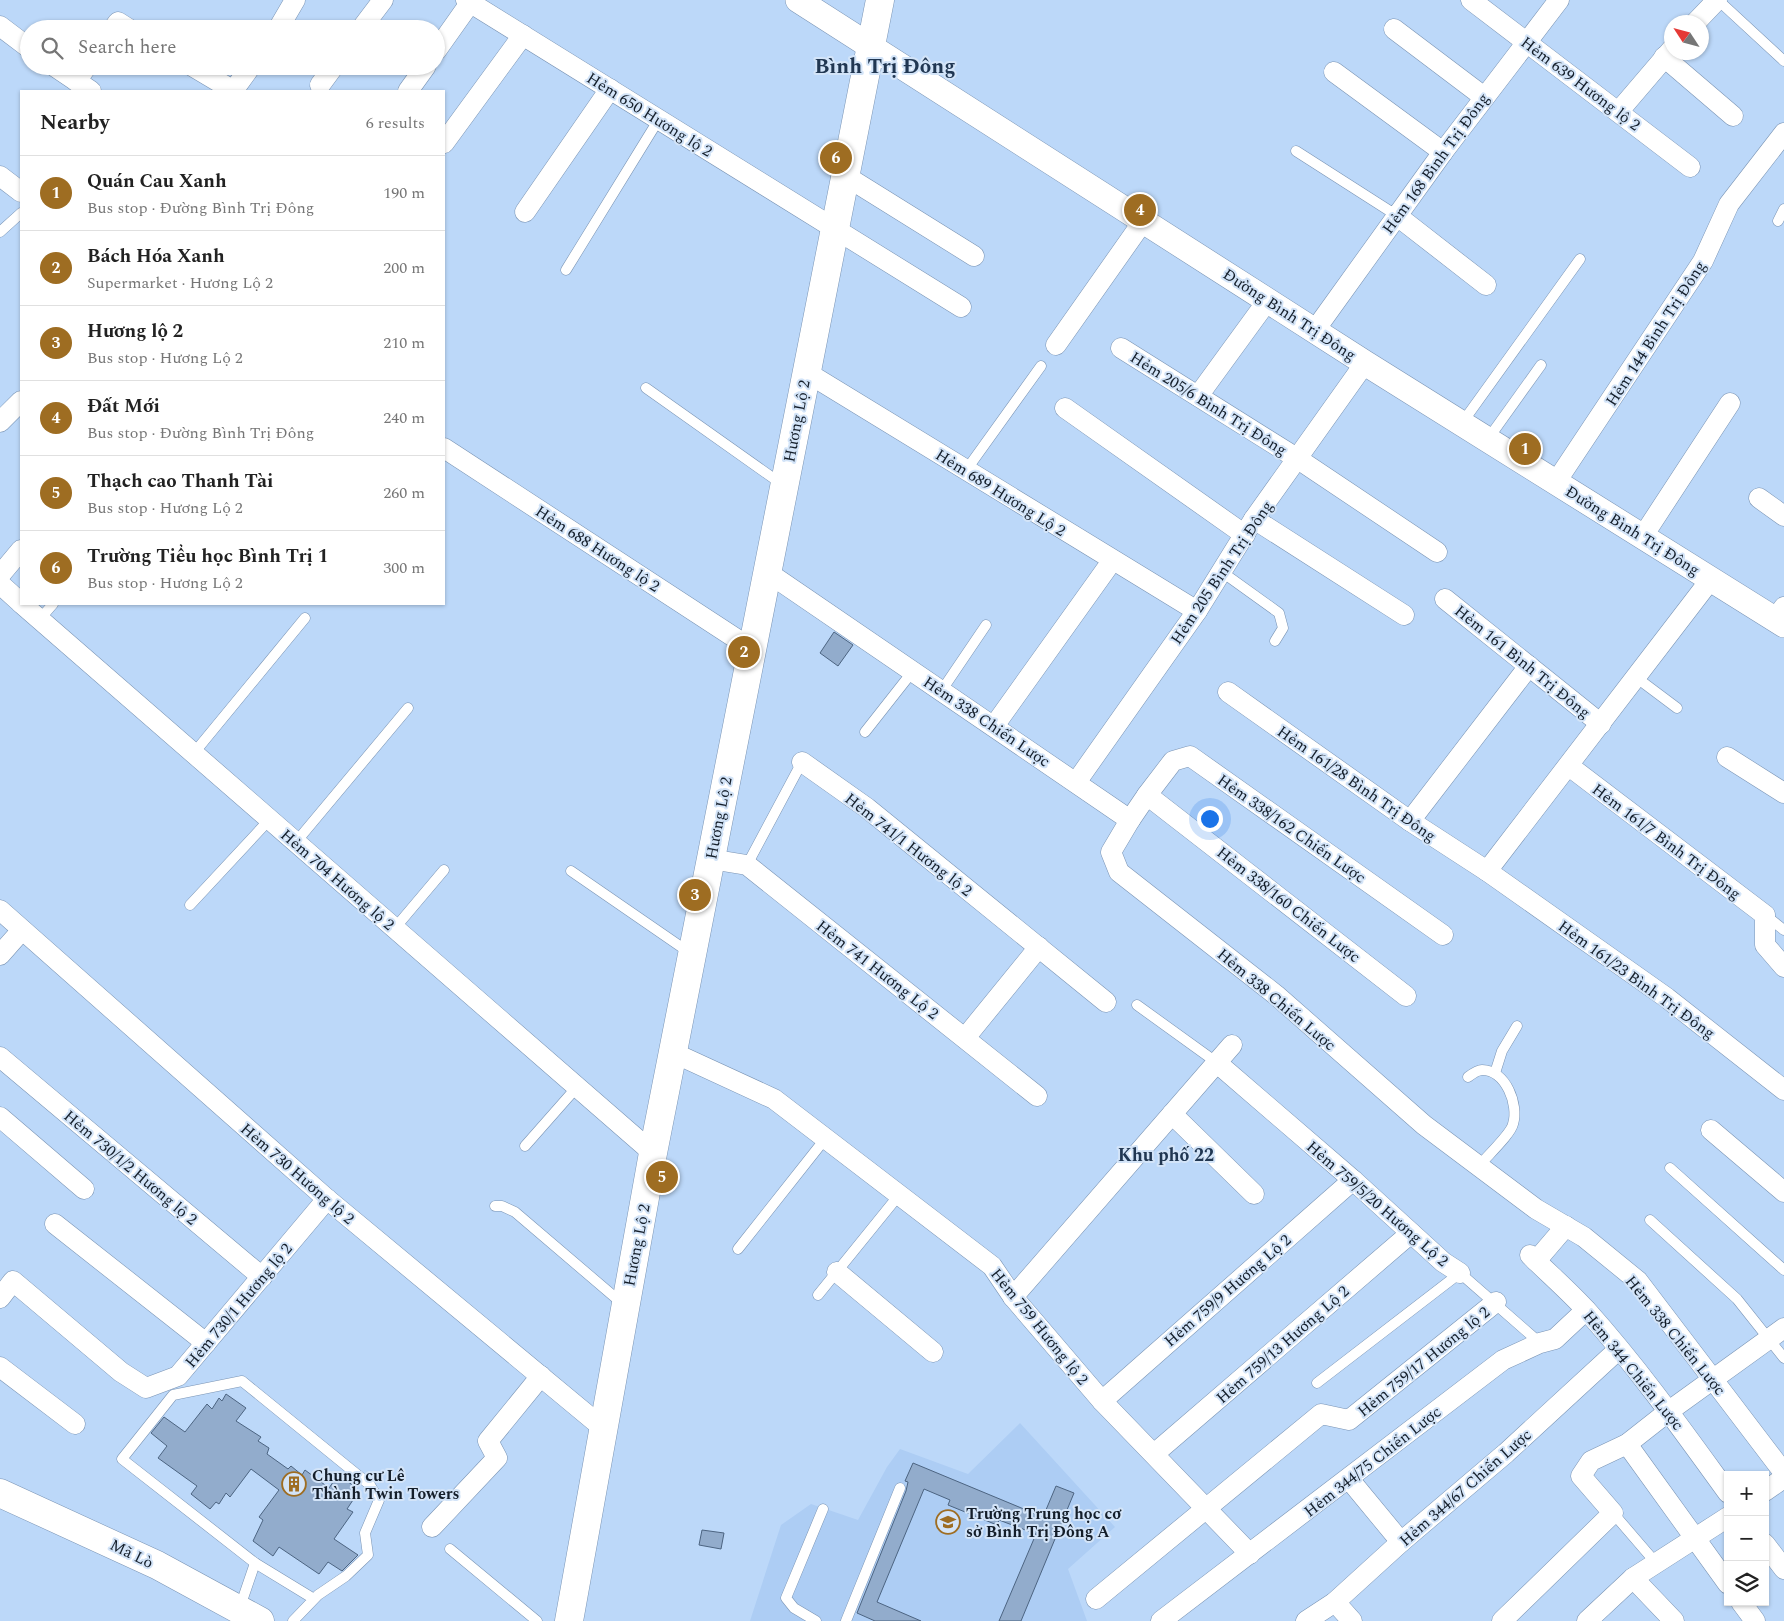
<!DOCTYPE html>
<meta charset="utf-8">
<style>
body{margin:0;font-family:Spectral,serif;background:#f6f6f6;color:#222}
.controls{position:absolute;right:15px;bottom:15px;display:grid;overflow:hidden;border-radius:0px;box-shadow:0 1px 4px #0004}
.controls button{width:45px;height:45px;display:grid;place-items:center;padding:0;border:0;border-bottom:1px solid #e0e0e0;background:#fff;color:#222;font:25px sans-serif}
.compass{position:absolute;left:1664px;top:15px;width:45px;height:45px;border-radius:50%;background:#fff;box-shadow:0 1px 4px #0004;rotate:306deg}
.you{position:absolute;left:1209px;top:818px;width:18px;height:18px;margin:-12px;border:4px solid #fff;border-radius:50%;background:#1a73e8;box-shadow:0 0 0 8px #1a73e833}
.badge{display:grid;place-items:center;width:32px;height:32px;border-radius:50%;background:#9e6d22;color:#fff;font-size:16px;font-weight:700}
.pin{position:absolute;translate:-50% -50%;border:2px solid #fff;box-shadow:0 1px 5px #0006}
.list{margin:0;padding:0;list-style:none}
h2{display:flex;justify-content:space-between;align-items:center;height:65px;margin:0;padding:0 20px;font-size:21px}
h2 small{font-size:16px;font-weight:400;color:#767676}
.list li{display:grid;grid-template-columns:32px 1fr auto;gap:15px;align-items:center;box-sizing:border-box;height:75px;padding:0 20px;border-top:1px solid #e0e0e0}
.list b{display:block;font-size:19px;white-space:nowrap}
.list p{margin:0;font-size:16px;white-space:nowrap;color:#767676}
.list em{font-size:16px;font-style:normal;color:#767676}
.icon{flex:none;width:28px;height:28px;fill:none;stroke:currentColor;stroke-width:2;stroke-linecap:round;stroke-linejoin:round}
.map{position:relative;flex:none;width:1784px;height:1621px;overflow:hidden}
.search{position:absolute;background:#fff;box-shadow:0 1px 4px #0004;left:20px;top:20px;width:425px;height:55px;display:flex;align-items:center;gap:12px;box-sizing:border-box;padding:0 18px;border-radius:28px;color:#767676;font-size:19px}
.panel{position:absolute;background:#fff;box-shadow:0 1px 4px #0004;left:20px;top:90px;width:425px;height:515px;border-radius:0px}
.map>svg:first-child{display:block}
.built{fill:#adcdf4}
.building{fill:#92accc;stroke:#4c6481}
.lines{fill:none;stroke-linecap:round;stroke-linejoin:round}
.service-casing{stroke:#7a94b4;stroke-width:11}
.minor-casing{stroke:#7a94b4;stroke-width:21}
.tertiary-casing{stroke:#7a94b4;stroke-width:26}
.secondary-casing{stroke:#7a94b4;stroke-width:29}
.service{stroke:#fff;stroke-width:10}
.minor{stroke:#fff;stroke-width:20}
.tertiary{stroke:#fff;stroke-width:25}
.secondary{stroke:#fff;stroke-width:28}
.labels{text-anchor:middle;stroke-width:4;stroke-linejoin:round;paint-order:stroke}
.street-label{font-size:16px;fill:#141e2a;stroke:#d3e4f8}
.poi-label{font-size:16px;font-weight:bold;fill:#141e2a;stroke:#d3e4f8;text-anchor:start}
.neighbourhood-label{font-size:18px;font-weight:bold;fill:#213752;stroke:#d3e4f8}
.district-label{font-size:21px;font-weight:bold;fill:#213752;stroke:#d3e4f8}
</style>
<div class="map">
<svg width="1784" height="1621" viewBox="0 0 1784 1621">
<rect width="100%" height="100%" fill="#bcd8f9"/>
<polygon class="built" points="1020,1423 1115,1527 1068,1569 1087,1621 750,1621 781,1525 811,1504 858,1520 887,1467 900,1449 968,1474"/>
<g class="building">
<polygon points="834,632 853,645 838,666 820,653"/>
<polygon points="226,1394 246,1408 236,1421 261,1437 258,1441 269,1448 267,1454 288,1469 291,1466 302,1475 305,1470 329,1488 338,1475 357,1488 351,1495 355,1497 347,1509 353,1512 334,1539 358,1555 342,1571 328,1562 319,1574 279,1547 273,1556 253,1541 263,1520 259,1517 279,1490 251,1469 230,1497 226,1493 219,1504 216,1502 210,1509 191,1494 197,1486 158,1458 167,1446 151,1433 164,1417 185,1432 207,1404 212,1409 219,1398 222,1401"/>
<polygon points="913,1463 1043,1517 1056,1486 1074,1493 1021,1621 999,1621 1036,1534 999,1520 997,1525 948,1505 950,1500 924,1489 877,1602 921,1621 875,1621 857,1613 906,1491 908,1482 905,1481"/>
<polygon points="702,1530 724,1533 721,1549 699,1545"/>
</g>
<g class="lines">
<g class="service-casing">
<g id="service">
<polyline points="1718,0 1784,61"/>
<polyline points="1296,151 1396,215"/>
<polyline points="1778,221 1784,209"/>
<polyline points="0,232 21,213"/>
<polyline points="566,270 659,119"/>
<polyline points="646,388 783,485"/>
<polyline points="1462,423 1580,259"/>
<polyline points="1488,439 1541,365"/>
<polyline points="967,469 1041,366"/>
<polyline points="1222,572 1279,613 1283,628 1275,641"/>
<polyline points="40,619 53,604"/>
<polyline points="1637,678 1677,708"/>
<polyline points="942,690 986,625"/>
<polyline points="865,732 913,671"/>
<polyline points="194,753 305,618"/>
<polyline points="296,842 408,708"/>
<polyline points="747,865 802,762"/>
<polyline points="571,871 690,953"/>
<polyline points="190,905 270,819"/>
<polyline points="1765,915 1784,930"/>
<polyline points="395,928 444,870"/>
<polyline points="1137,1005 1216,1062"/>
<polyline points="1495,1073 1502,1051 1517,1026"/>
<path d="M1468,1077C1472,1074 1478,1070 1482,1070C1506,1070 1519,1105 1513,1124C1511,1134 1486,1157 1479,1166"/>
<polyline points="525,1146 577,1087"/>
<polyline points="1670,1168 1784,1270"/>
<polyline points="495,1206 502,1206 515,1212 624,1305"/>
<polyline points="1650,1220 1737,1299 1784,1358"/>
<polyline points="738,1249 825,1139"/>
<polyline points="818,1295 899,1195"/>
<polyline points="1317,1383 1460,1273 1540,1343"/>
<polyline points="1613,1513 1656,1563"/>
<polyline points="450,1549 537,1621"/>
<polyline points="240,1607 255,1563"/>
<polyline points="293,1621 318,1595 346,1576 368,1555 365,1533 379,1500 370,1485 242,1381 173,1395 122,1459 255,1563 314,1599"/>
<polyline points="816,1621 794,1608 786,1598 823,1509"/>
<polyline points="846,1621 900,1488"/>
</g>
</g>
<g class="minor-casing">
<g id="minor">
<polyline points="466,0 961,307"/>
<polyline points="1471,0 1690,167"/>
<polyline points="1696,22 1717,0"/>
<polyline points="0,26 29,48"/>
<polyline points="113,29 118,22 129,29"/>
<polyline points="278,29 295,0"/>
<polyline points="361,29 383,0"/>
<polyline points="1394,29 1484,97"/>
<polyline points="436,51 470,3"/>
<polyline points="1664,57 1733,116"/>
<polyline points="54,66 91,91"/>
<polyline points="192,66 234,91"/>
<polyline points="1334,72 1443,152"/>
<polyline points="76,81 87,66"/>
<polyline points="320,85 334,66"/>
<polyline points="233,91 251,66"/>
<polyline points="408,91 426,66"/>
<polyline points="1619,111 1672,49"/>
<polyline points="444,143 523,35"/>
<polyline points="844,175 974,256"/>
<polyline points="0,176 21,192"/>
<polyline points="525,212 610,89"/>
<polyline points="1396,215 1486,285"/>
<polyline points="1315,330 1443,152 1559,0"/>
<polyline points="1056,345 1144,220"/>
<polyline points="1121,348 1298,459 1437,552"/>
<polyline points="806,372 1197,611"/>
<polyline points="1198,396 1268,300"/>
<polyline points="1065,408 1245,535"/>
<polyline points="0,422 21,401"/>
<polyline points="444,448 752,649"/>
<polyline points="1556,482 1703,261 1729,204 1784,133"/>
<polyline points="1759,498 1784,516"/>
<polyline points="1254,519 1404,615"/>
<polyline points="1643,536 1730,403"/>
<polyline points="767,572 1130,820 1111,852 1119,872 1276,995 1424,1125 1536,1209 1584,1237 1638,1281 1784,1473"/>
<polyline points="0,575 21,550"/>
<polyline points="0,584 21,603"/>
<polyline points="1445,599 1601,724"/>
<polyline points="22,604 653,1153"/>
<polyline points="1775,619 1784,607"/>
<polyline points="1228,692 1410,821 1487,871 1667,998 1784,1090"/>
<polyline points="994,726 1112,561"/>
<polyline points="1727,757 1784,793"/>
<polyline points="802,762 867,808 1106,1002"/>
<polyline points="1569,766 1765,915 1765,945 1784,967"/>
<polyline points="1077,781 1197,611 1254,519 1365,363"/>
<polyline points="1147,795 1173,761 1190,756 1443,935"/>
<polyline points="1130,820 1147,795 1406,996"/>
<polyline points="1410,821 1529,666"/>
<polyline points="710,859 747,865 1037,1096"/>
<polyline points="1487,871 1711,579"/>
<polyline points="0,910 327,1199 603,1428"/>
<polyline points="0,955 22,930"/>
<polyline points="965,1038 1039,947"/>
<polyline points="674,1053 774,1099 992,1266 1013,1297 1102,1401 1250,1554"/>
<polyline points="0,1057 262,1277"/>
<polyline points="1216,1062 1353,1180 1443,1262 1460,1273"/>
<polyline points="1172,1114 1254,1194"/>
<polyline points="0,1117 84,1189"/>
<polyline points="1711,1130 1784,1192"/>
<polyline points="55,1224 206,1343"/>
<path d="M1530,1255C1549,1274 1570,1292 1588,1312C1639,1369 1683,1431 1728,1493"/>
<polyline points="1536,1261 1566,1226"/>
<polyline points="837,1272 933,1352"/>
<polyline points="1013,1297 1232,1045"/>
<polyline points="0,1298 13,1281 121,1372 146,1388 178,1376 327,1199"/>
<polyline points="0,1367 75,1424"/>
<polyline points="1102,1401 1353,1180"/>
<polyline points="1627,1444 1728,1584"/>
<polyline points="1154,1454 1411,1233"/>
<polyline points="1349,1479 1401,1542"/>
<polyline points="1765,1491 1784,1478"/>
<polyline points="432,1527 497,1458 488,1441 541,1376"/>
<polyline points="1765,1544 1784,1569"/>
<polyline points="1633,1578 1674,1621"/>
<polyline points="1096,1599 1321,1414 1349,1420 1496,1302"/>
<polyline points="1335,1602 1352,1621"/>
<polyline points="1741,1602 1755,1621"/>
<polyline points="1161,1621 1503,1360 1540,1343 1555,1339 1586,1310"/>
<polyline points="1306,1621 1335,1602 1401,1542 1506,1453 1619,1349"/>
<polyline points="1502,1621 1613,1513 1581,1476 1591,1461 1627,1444 1669,1411 1784,1328"/>
<polyline points="1587,1621 1633,1578 1728,1517"/>
</g>
</g>
<g class="tertiary-casing">
<polyline id="tertiary" points="798,0 1365,363 1784,625"/>
</g>
<g class="secondary-casing">
<g id="secondary">
<polyline points="0,1493 157,1565 260,1621"/>
<polyline points="569,1621 653,1153 880,0"/>
</g>
</g>
<use href="#service" class="service"/>
<use href="#minor" class="minor"/>
<use href="#tertiary" class="tertiary"/>
<use href="#secondary" class="secondary"/>
</g>
<defs>
<g id="building-ring" transform="scale(1.25)"><circle r="9.5" fill="#d3e4f8" stroke="#9e6d22" stroke-width="1.5"/><path d="M-4-6H4V6H1V3H-1V6H-4ZM-2.5-4.3h1.7v1.8h-1.7ZM.8-4.3h1.7v1.8H.8ZM-2.5-1h1.7V.8h-1.7ZM.8-1h1.7V.8H.8Z" fill="#9e6d22"/></g>
<g id="school-ring" transform="scale(1.25)"><circle r="9.5" fill="#d3e4f8" stroke="#9e6d22" stroke-width="1.5"/><path d="M0-5L7-2L0 1L-7-2ZM-4 1L0 2.5L4 1V4Q0 6-4 4Z" fill="#9e6d22"/></g>
</defs>
<g fill-rule="evenodd">
<use href="#building-ring" x="294" y="1484"/>
<use href="#school-ring" x="948" y="1522"/>
</g>
<g class="labels">
<g class="street-label">
<text transform="translate(1581 83) rotate(37)" y="6">Hẻm 639 Hương lộ 2</text>
<text transform="translate(650 114) rotate(32)" y="6">Hẻm 650 Hương lộ 2</text>
<text transform="translate(1435 163) rotate(-54)" y="6">Hẻm 168 Bình Trị Đông</text>
<text transform="translate(1290 314) rotate(33)" y="6">Đường Bình Trị Đông</text>
<text transform="translate(1655 333) rotate(-57)" y="6">Hẻm 144 Bình Trị Đông</text>
<text transform="translate(1209 403) rotate(32)" y="6">Hẻm 205/6 Bình Trị Đông</text>
<text transform="translate(796 421) rotate(-79)" y="6">Hương Lộ 2</text>
<text transform="translate(1001 492) rotate(32)" y="6">Hẻm 689 Hương Lộ 2</text>
<text transform="translate(1633 530) rotate(32)" y="6">Đường Bình Trị Đông</text>
<text transform="translate(598 548) rotate(33)" y="6">Hẻm 688 Hương lộ 2</text>
<text transform="translate(1221 572) rotate(-56)" y="6">Hẻm 205 Bình Trị Đông</text>
<text transform="translate(1523 661) rotate(39)" y="6">Hẻm 161 Bình Trị Đông</text>
<text transform="translate(987 721) rotate(34)" y="6">Hẻm 338 Chiến Lược</text>
<text transform="translate(1357 783) rotate(35)" y="6">Hẻm 161/28 Bình Trị Đông</text>
<text transform="translate(718 818) rotate(-79)" y="6">Hương Lộ 2</text>
<text transform="translate(1292 828) rotate(35)" y="6">Hẻm 338/162 Chiến Lược</text>
<text transform="translate(1667 841) rotate(37)" y="6">Hẻm 161/7 Bình Trị Đông</text>
<text transform="translate(909 844) rotate(38)" y="6">Hẻm 741/1 Hương lộ 2</text>
<text transform="translate(338 879) rotate(41)" y="6">Hẻm 704 Hương lộ 2</text>
<text transform="translate(1289 904) rotate(38)" y="6">Hẻm 338/160 Chiến Lược</text>
<text transform="translate(878 969) rotate(38)" y="6">Hẻm 741 Hương Lộ 2</text>
<text transform="translate(1637 979) rotate(36)" y="6">Hẻm 161/23 Bình Trị Đông</text>
<text transform="translate(1277 999) rotate(40)" y="6">Hẻm 338 Chiến Lược</text>
<text transform="translate(131 1167) rotate(40)" y="6">Hẻm 730/1/2 Hương lộ 2</text>
<text transform="translate(298 1173) rotate(41)" y="6">Hẻm 730 Hương lộ 2</text>
<text transform="translate(1378 1203) rotate(41)" y="6">Hẻm 759/5/20 Hương Lộ 2</text>
<text transform="translate(636 1245) rotate(-79)" y="6">Hương Lộ 2</text>
<text transform="translate(1227 1290) rotate(-41)" y="6">Hẻm 759/9 Hương Lộ 2</text>
<text transform="translate(238 1305) rotate(-50)" y="6">Hẻm 730/1 Hương lộ 2</text>
<text transform="translate(1040 1326) rotate(51)" y="6">Hẻm 759 Hương lộ 2</text>
<text transform="translate(1676 1335) rotate(51)" y="6">Hẻm 338 Chiến Lược</text>
<text transform="translate(1282 1344) rotate(-41)" y="6">Hẻm 759/13 Hương Lộ 2</text>
<text transform="translate(1423 1361) rotate(-39)" y="6">Hẻm 759/17 Hương lộ 2</text>
<text transform="translate(1634 1370) rotate(51)" y="6">Hẻm 344 Chiến Lược</text>
<text transform="translate(1372 1461) rotate(-38)" y="6">Hẻm 344/75 Chiến Lược</text>
<text transform="translate(1465 1487) rotate(-41)" y="6">Hẻm 344/67 Chiến Lược</text>
<text transform="translate(132 1553) rotate(26)" y="6">Mã Lò</text>
</g>
<g class="poi-label">
<text x="312" y="1481">Chung cư Lê<tspan x="312" dy="18">Thành Twin Towers</tspan></text>
<text x="966" y="1519">Trường Trung học cơ<tspan x="966" dy="18">sở Bình Trị Đông A</tspan></text>
</g>
<g class="neighbourhood-label">
<text x="1166" y="1161">Khu phố 22</text>
</g>
<g class="district-label">
<text x="885" y="73">Bình Trị Đông</text>
</g>
</g>
</svg>
<div class="controls">
<button>+</button>
<button>−</button>
<button><svg class="icon" aria-label="layers" viewBox="0 0 24 24"><path d="M12 4l9 5-9 5-9-5zM3 14l9 5 9-5"/></svg></button>
</div>
<svg class="compass" viewBox="-18 -18 36 36"><path d="M0-13l5 13h-10z" fill="#e53935"/><path d="M0 13l5-13h-10z" fill="#767676"/></svg>
<div class="you"></div>
<div class="pin badge" style="left:1525px;top:449px">1</div>
<div class="pin badge" style="left:744px;top:652px">2</div>
<div class="pin badge" style="left:695px;top:895px">3</div>
<div class="pin badge" style="left:1140px;top:210px">4</div>
<div class="pin badge" style="left:662px;top:1177px">5</div>
<div class="pin badge" style="left:836px;top:158px">6</div>
<div class="search"><svg class="icon" aria-label="search" viewBox="0 0 24 24"><circle cx="10" cy="10" r="6"/><path d="M15 15l6 6"/></svg>Search here</div>
<section class="panel">
<h2>Nearby<small>6 results</small></h2>
<ul class="list">
<li><span class="badge">1</span><div><b>Quán Cau Xanh</b><p>Bus stop · Đường Bình Trị Đông</p></div><em>190 m</em></li>
<li><span class="badge">2</span><div><b>Bách Hóa Xanh</b><p>Supermarket · Hương Lộ 2</p></div><em>200 m</em></li>
<li><span class="badge">3</span><div><b>Hương lộ 2</b><p>Bus stop · Hương Lộ 2</p></div><em>210 m</em></li>
<li><span class="badge">4</span><div><b>Đất Mới</b><p>Bus stop · Đường Bình Trị Đông</p></div><em>240 m</em></li>
<li><span class="badge">5</span><div><b>Thạch cao Thanh Tài</b><p>Bus stop · Hương Lộ 2</p></div><em>260 m</em></li>
<li><span class="badge">6</span><div><b>Trường Tiểu học Bình Trị 1</b><p>Bus stop · Hương Lộ 2</p></div><em>300 m</em></li>
</ul>
</section>
</div>
